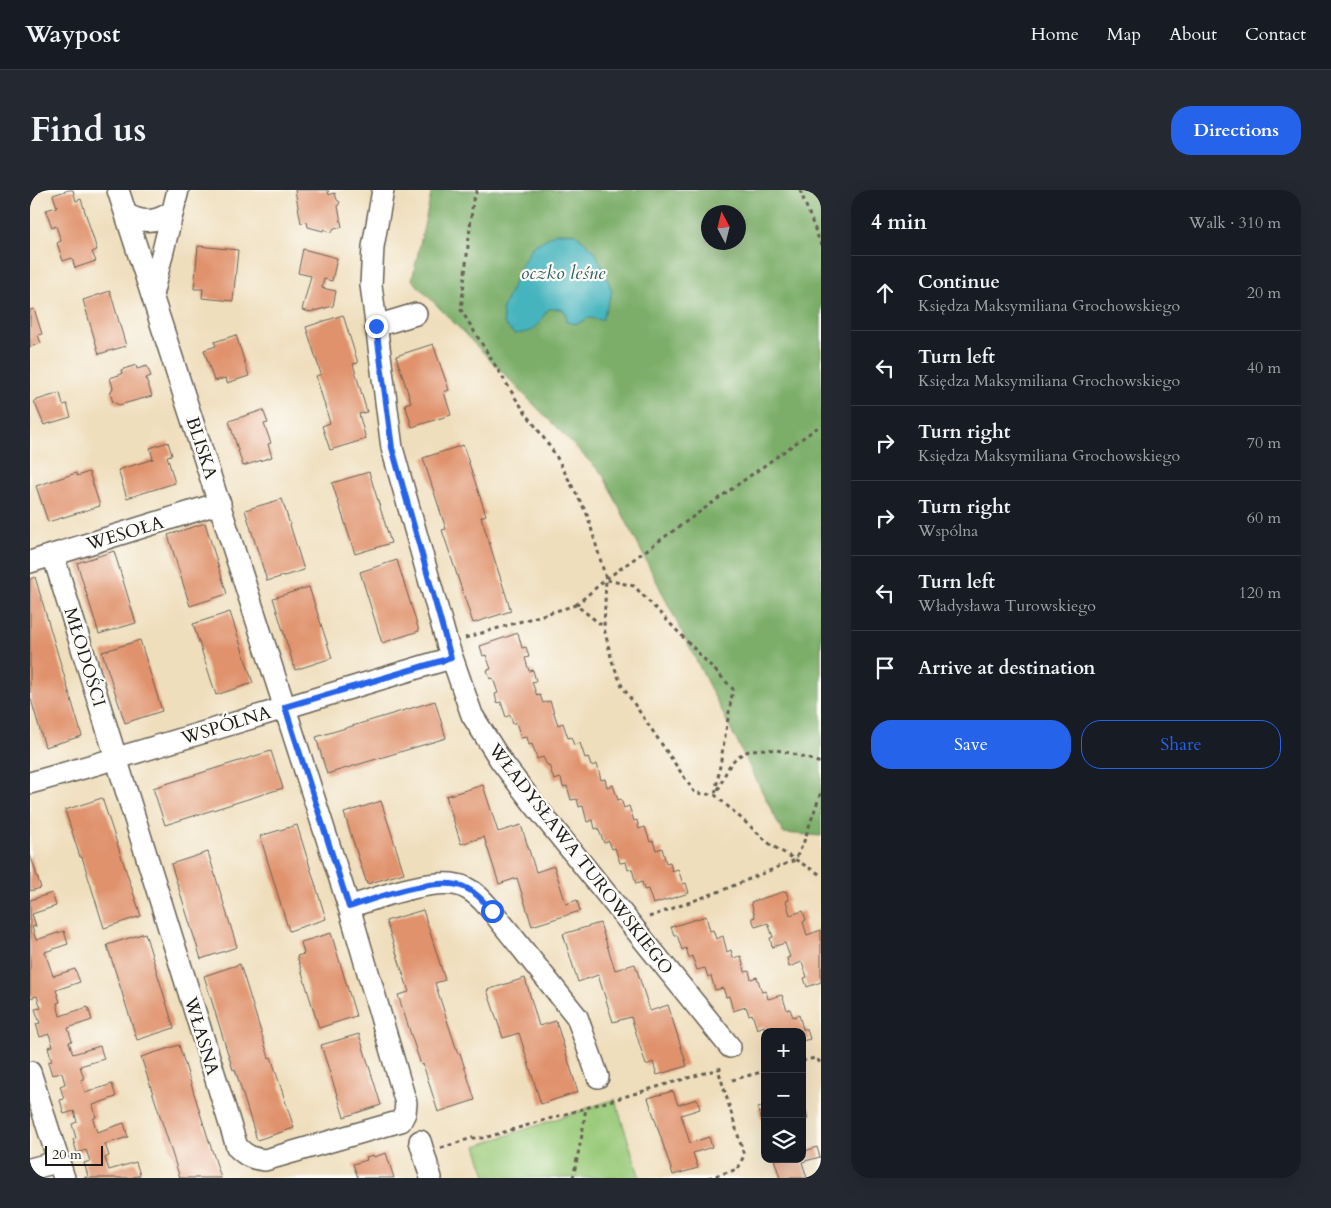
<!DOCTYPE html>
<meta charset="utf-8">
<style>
body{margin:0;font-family:Cardo,serif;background:#242831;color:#f1f3f6}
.controls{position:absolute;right:15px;bottom:15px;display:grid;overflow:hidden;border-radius:10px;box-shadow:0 5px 20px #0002}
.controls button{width:45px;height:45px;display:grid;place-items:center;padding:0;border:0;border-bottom:1px solid #363941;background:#171b24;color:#f1f3f6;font:25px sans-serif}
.compass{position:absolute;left:671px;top:15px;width:45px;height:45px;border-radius:50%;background:#171b24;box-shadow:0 5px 20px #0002;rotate:353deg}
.scale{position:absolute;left:15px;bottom:12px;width:58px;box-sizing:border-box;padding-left:5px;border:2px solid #1c1c1c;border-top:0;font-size:14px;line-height:18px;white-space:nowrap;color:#1c1c1c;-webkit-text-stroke:4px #fdfcf7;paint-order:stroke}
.stop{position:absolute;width:15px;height:15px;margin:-11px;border:4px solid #2563eb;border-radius:50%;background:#fff}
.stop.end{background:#2563eb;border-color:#fff;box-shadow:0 1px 5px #0008}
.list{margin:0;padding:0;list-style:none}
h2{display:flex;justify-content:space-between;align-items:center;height:65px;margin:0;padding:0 20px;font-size:21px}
h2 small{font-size:16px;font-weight:400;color:#9ea1a6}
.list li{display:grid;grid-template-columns:32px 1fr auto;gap:15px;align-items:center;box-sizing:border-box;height:75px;padding:0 20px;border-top:1px solid #363941}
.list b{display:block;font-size:19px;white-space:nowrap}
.list p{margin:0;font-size:16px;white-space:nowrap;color:#9ea1a6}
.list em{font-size:16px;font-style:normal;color:#9ea1a6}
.actions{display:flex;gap:10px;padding:15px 20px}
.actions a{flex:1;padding:11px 0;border:1px solid #2563eb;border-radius:20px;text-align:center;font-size:18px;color:#2563eb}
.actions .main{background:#2563eb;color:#fff}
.icon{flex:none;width:28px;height:28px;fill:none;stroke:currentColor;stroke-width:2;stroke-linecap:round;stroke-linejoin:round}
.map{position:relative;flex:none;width:791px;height:988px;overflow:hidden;border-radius:20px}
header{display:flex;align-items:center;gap:30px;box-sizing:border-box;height:70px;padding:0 25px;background:#171b24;border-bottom:1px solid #363941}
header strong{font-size:24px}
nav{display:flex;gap:28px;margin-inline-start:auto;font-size:18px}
.intro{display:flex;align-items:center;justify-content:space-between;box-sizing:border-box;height:120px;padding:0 30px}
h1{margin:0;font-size:35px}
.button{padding:12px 22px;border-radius:20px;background:#2563eb;color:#fff;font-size:18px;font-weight:700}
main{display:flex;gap:30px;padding:0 30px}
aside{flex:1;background:#171b24;border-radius:20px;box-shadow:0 5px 20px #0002}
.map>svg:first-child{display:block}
.green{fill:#9aca79;stroke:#5b734a}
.forest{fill:#7bae69;stroke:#4c6542;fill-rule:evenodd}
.water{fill:#44b4bd;stroke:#30686c}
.building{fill:#e0926c}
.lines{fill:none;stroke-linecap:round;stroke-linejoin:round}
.street-casing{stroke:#666054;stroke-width:24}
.path{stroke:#666054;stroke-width:3;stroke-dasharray:4 4;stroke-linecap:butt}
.street{stroke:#fff;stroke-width:21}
.route{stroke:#2563eb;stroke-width:6}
.labels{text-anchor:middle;stroke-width:4.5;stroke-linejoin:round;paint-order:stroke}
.street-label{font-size:18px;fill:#1c1c1c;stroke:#fdfcf7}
.water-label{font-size:19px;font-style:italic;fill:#2e6064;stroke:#fdfcf7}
</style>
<header>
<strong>Waypost</strong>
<nav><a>Home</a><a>Map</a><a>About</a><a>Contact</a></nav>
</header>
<div class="intro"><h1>Find us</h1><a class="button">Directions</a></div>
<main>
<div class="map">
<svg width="791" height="988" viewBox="0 0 791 988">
<rect width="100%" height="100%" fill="#fdfcf7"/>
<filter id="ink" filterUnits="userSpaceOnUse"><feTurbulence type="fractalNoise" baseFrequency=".02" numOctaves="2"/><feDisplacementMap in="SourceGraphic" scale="10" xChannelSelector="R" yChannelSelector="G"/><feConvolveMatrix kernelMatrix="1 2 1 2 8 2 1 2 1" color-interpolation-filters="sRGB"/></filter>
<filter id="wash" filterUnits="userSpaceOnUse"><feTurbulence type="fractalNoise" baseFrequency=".0096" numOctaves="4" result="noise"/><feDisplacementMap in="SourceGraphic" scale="20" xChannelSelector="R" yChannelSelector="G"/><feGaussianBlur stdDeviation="1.12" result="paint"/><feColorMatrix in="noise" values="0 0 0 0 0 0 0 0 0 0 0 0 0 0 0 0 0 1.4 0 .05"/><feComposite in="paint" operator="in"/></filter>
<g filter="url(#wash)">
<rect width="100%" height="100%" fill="#efdebc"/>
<polygon class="green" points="585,909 610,988 457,988 446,956"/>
<path class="forest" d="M402,0H791V646L753,643L573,285L382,90ZM678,22H708V52H678Z"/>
<path class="water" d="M526,43H545L565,61L577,87L582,102L572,130L559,128L547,134L536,132V124L532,119H519C504,136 511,142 484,144L474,134L472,120L490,78L502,57Z"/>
<g id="blocks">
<g class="building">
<polygon points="39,0 43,0 46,11 51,9 67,60 62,62 66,71 45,78 42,68 33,71 27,53 31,51 26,36 22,38 16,20 27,17 23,5"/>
<polygon points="265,0 298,0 299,5 305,3 307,10 310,12 308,16 312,37 304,38 302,42 300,42 294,39 293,41 278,37 277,32 271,33"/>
<polygon points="168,56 208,60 203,111 172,108 173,99 164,99"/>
<polygon points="273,59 307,68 302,91 294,89 292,98 306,101 303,116 280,122 272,120 281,86 268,83"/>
<polygon points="80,101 96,156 69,164 53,110"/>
<polygon points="4,119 12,144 8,145 11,153 0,157 0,120"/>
<polygon points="313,125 328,173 323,174 337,222 329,224 336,249 300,260 292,236 300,233 286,186 291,184 276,137"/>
<polygon points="206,145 219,186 197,193 196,188 184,191 174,160 186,156 184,152"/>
<polygon points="403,154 419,200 414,202 421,225 382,237 375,214 381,212 366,166"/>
<polygon points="106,175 107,179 117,176 121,186 116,188 122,206 89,215 83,212 80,203 83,198 80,188 92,184 91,180"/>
<polygon points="30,203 33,215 37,214 41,227 14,235 4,211"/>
<polygon points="233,220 238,233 234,234 241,253 238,254 242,267 213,276 199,231"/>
<polygon points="138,252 142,265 137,266 145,293 97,308 88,280 123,269 120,258"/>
<polygon points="433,255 456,325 451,327 481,421 443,433 412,340 416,339 393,268"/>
<polygon points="59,282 70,316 18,332 6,296 46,283 47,286"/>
<polygon points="339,282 361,353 325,364 302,293"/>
<polygon points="252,309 274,380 237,391 215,320"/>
<polygon points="175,333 197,404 160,416 138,345"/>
<polygon points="84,361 106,433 69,444 47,373"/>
<polygon points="367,370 389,441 352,453 330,382"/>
<polygon points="5,387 52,546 15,557 0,506 0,389"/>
<polygon points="279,397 302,468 265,480 243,408"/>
<polygon points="200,422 223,493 186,505 163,434"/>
<polygon points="488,443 492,458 496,457 499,467 495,468 499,481 503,480 506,491 502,492 507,506 510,505 513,513 520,511 528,535 533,533 538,548 541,547 544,555 550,553 555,568 558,567 561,576 567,574 571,590 575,589 577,597 583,595 588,610 591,609 594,618 599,616 604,631 607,630 609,639 615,637 620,652 623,651 626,660 632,658 636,673 640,672 642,681 648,679 653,694 656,693 659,703 623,714 618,699 614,700 612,692 606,694 602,679 598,680 596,672 590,673 585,658 582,659 579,651 574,653 568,638 565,639 563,630 557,632 553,616 549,617 547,609 541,610 537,596 533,597 531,588 524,590 519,575 517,575 513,567 507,569 502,554 499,555 497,547 491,548 486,532 483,534 480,525 476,527 471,512 467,513 465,504 468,503 463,488 460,489 457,480 461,479 456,465 453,466 450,456"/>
<polygon points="110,450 132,521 95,533 72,462"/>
<polygon points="405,511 416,548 297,584 286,547"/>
<polygon points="241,561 253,598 135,635 123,598"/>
<polygon points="453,595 468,642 491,635 506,682 524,676 536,714 547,710 550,721 502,736 487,688 469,694 454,647 431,654 416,606"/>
<polygon points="72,608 111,726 74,738 52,667 50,667 35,620"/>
<polygon points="351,611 374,683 337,694 314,623"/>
<polygon points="267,635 296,729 259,741 230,646"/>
<polygon points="178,662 207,757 171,769 141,674"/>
<polygon points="0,664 11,698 0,701"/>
<polygon points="756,701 759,710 756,711 760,725 773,721 776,730 773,732 777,745 791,740 791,792 777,797 774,788 777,787 772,772 759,777 757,768 760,767 755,753 742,757 740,748 743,747 738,733 725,737 722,728 725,727 721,712"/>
<polygon points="22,703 26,716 2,724 6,736 2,737 6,750 34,741 38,754 15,762 23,786 45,779 50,792 26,800 30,812 27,813 30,826 58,817 62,830 38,838 42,851 39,852 43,864 70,856 74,869 50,876 54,889 51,890 55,903 82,894 86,907 63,915 66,927 63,929 67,942 94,933 98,947 75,954 79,966 75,968 79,980 106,972 110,985 101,988 54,988 58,986 54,973 60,971 56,960 47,963 43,949 46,948 42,934 47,932 44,921 34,924 30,910 34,909 30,896 35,894 32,883 22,885 18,872 22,871 18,857 23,856 19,844 10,847 6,834 10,833 5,819 11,818 7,806 0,808 0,710"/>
<polygon points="393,720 415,790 405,793 428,864 430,863 445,910 408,922 393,874 391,875 368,805 379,802 356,731"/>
<polygon points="676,726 680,741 683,740 686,749 693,746 697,762 701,760 703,768 711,766 715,782 719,781 721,789 727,787 732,802 736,801 738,809 752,805 757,820 760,819 763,827 769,825 773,839 777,839 780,849 772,851 772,842 736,842 734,836 727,839 722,824 719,825 716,817 703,821 699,806 696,807 693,798 685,800 681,786 678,787 675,778 667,780 662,766 659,768 656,758 652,760 647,745 644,745 641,737"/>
<polygon points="570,733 585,780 605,774 620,821 638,815 657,876 627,885 623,872 616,875 601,827 583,832 568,785 548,792 533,744"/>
<polygon points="115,743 144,838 107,850 77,755"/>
<polygon points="301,743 326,826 289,838 267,766 274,764 271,752"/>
<polygon points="210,774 239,868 241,867 264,938 227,950 205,879 203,880 174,786"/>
<polygon points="495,788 509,836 526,831 548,902 511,914 489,843 473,848 457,800"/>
<polygon points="329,844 351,915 314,927 291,855"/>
<polygon points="149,855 171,926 191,988 150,988 134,938 111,867"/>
<polygon points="643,901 648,915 667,909 670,919 651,925 660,953 679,947 682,957 663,963 668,978 643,985 618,908"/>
<polygon points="735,916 735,938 734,938 728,918"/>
<polygon points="776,920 778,929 772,931 772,921"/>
<polygon points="787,957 790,967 772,972 777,988 750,988 744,969 772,969 772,962"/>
<polygon points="356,963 364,988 328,988 323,974 337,970 336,967 343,965 344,967"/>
</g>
</g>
</g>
<g filter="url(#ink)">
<use href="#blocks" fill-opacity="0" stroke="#666054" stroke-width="1"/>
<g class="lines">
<g class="street-casing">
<g id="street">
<polyline points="353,0 343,57 341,95 362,258 417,453 442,525 471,571 503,613 700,857"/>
<path d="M96,24C113,34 128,32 143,21"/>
<polyline points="122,105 148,0"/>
<polyline points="346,136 386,124"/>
<path d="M23,365L207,957C216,966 223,969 235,970L371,931L375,923L376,913L319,717L88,0"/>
<polyline points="0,372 190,313"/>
<path d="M0,593C141,554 281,509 421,468"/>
<path d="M319,717C346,708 411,684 436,698C447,703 454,712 462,721L547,827L568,887"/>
<polyline points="0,882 34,988"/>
<polyline points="390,951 401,988"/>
<polyline points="0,979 27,972"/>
</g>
</g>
<g class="path">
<polyline points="447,0 443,10 431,120 486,209 525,264 557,324 576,389 574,438 582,471 592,496 665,603 685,605 741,655 791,685"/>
<polyline points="770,0 791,55"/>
<polyline points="577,390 604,396 703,499 685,605"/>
<polyline points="546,415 576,389 791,235"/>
<polyline points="435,448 546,415 574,437"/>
<path d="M688,600C692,592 695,583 700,575C720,546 764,564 791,573"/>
<polyline points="619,727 693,700 765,670 773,654 791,602"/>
<polyline points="772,871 785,868 791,873"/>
<polyline points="702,890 735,881"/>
<polyline points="411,958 442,948 454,948 695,877"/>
<polyline points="543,988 552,945 556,917"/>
<polyline points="678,988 708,979 714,965 688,879"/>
</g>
<use href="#street" class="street"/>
</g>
</g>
<g class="lines" filter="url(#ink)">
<path class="route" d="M346,136L362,258L421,468L255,517L319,717C346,708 411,684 436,698C447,703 454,712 462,721"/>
</g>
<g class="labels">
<g class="street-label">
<text transform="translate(172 258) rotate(72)" y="6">BLISKA</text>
<text transform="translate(95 343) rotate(-17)" y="6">WESOŁA</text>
<text transform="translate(55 467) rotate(73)" y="6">MŁODOŚCI</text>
<text transform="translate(196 535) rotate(-17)" y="6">WSPÓLNA</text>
<text transform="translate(551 669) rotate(52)" y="6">WŁADYSŁAWA TUROWSKIEGO</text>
<text transform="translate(172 846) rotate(73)" y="6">WŁASNA</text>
</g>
<g class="water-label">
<text x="533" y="89">oczko leśne</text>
</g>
</g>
</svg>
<div class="controls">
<button>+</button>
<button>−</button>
<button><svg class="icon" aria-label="layers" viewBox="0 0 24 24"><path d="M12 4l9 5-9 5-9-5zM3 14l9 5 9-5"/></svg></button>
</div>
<svg class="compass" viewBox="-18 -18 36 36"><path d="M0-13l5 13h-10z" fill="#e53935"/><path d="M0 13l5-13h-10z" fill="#9ea1a6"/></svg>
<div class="scale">20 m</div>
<div class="stop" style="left:462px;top:721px"></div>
<div class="stop end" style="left:346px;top:136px"></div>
</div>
<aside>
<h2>4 min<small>Walk · 310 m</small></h2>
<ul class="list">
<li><svg class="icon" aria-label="ahead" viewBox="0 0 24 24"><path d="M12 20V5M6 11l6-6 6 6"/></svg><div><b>Continue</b><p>Księdza Maksymiliana Grochowskiego</p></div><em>20 m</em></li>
<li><svg class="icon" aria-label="left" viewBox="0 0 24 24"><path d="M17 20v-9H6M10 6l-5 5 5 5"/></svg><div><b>Turn left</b><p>Księdza Maksymiliana Grochowskiego</p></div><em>40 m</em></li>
<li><svg class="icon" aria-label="right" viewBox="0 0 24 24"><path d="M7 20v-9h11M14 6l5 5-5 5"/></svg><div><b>Turn right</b><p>Księdza Maksymiliana Grochowskiego</p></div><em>70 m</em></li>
<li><svg class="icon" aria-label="right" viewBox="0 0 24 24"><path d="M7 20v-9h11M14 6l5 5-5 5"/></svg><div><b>Turn right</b><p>Wspólna</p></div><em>60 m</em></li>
<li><svg class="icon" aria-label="left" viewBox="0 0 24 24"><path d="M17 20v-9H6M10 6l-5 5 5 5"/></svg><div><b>Turn left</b><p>Władysława Turowskiego</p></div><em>120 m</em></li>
<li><svg class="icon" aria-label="arrive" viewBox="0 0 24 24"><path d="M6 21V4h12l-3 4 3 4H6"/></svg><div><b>Arrive at destination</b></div></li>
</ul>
<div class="actions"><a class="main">Save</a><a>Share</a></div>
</aside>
</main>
